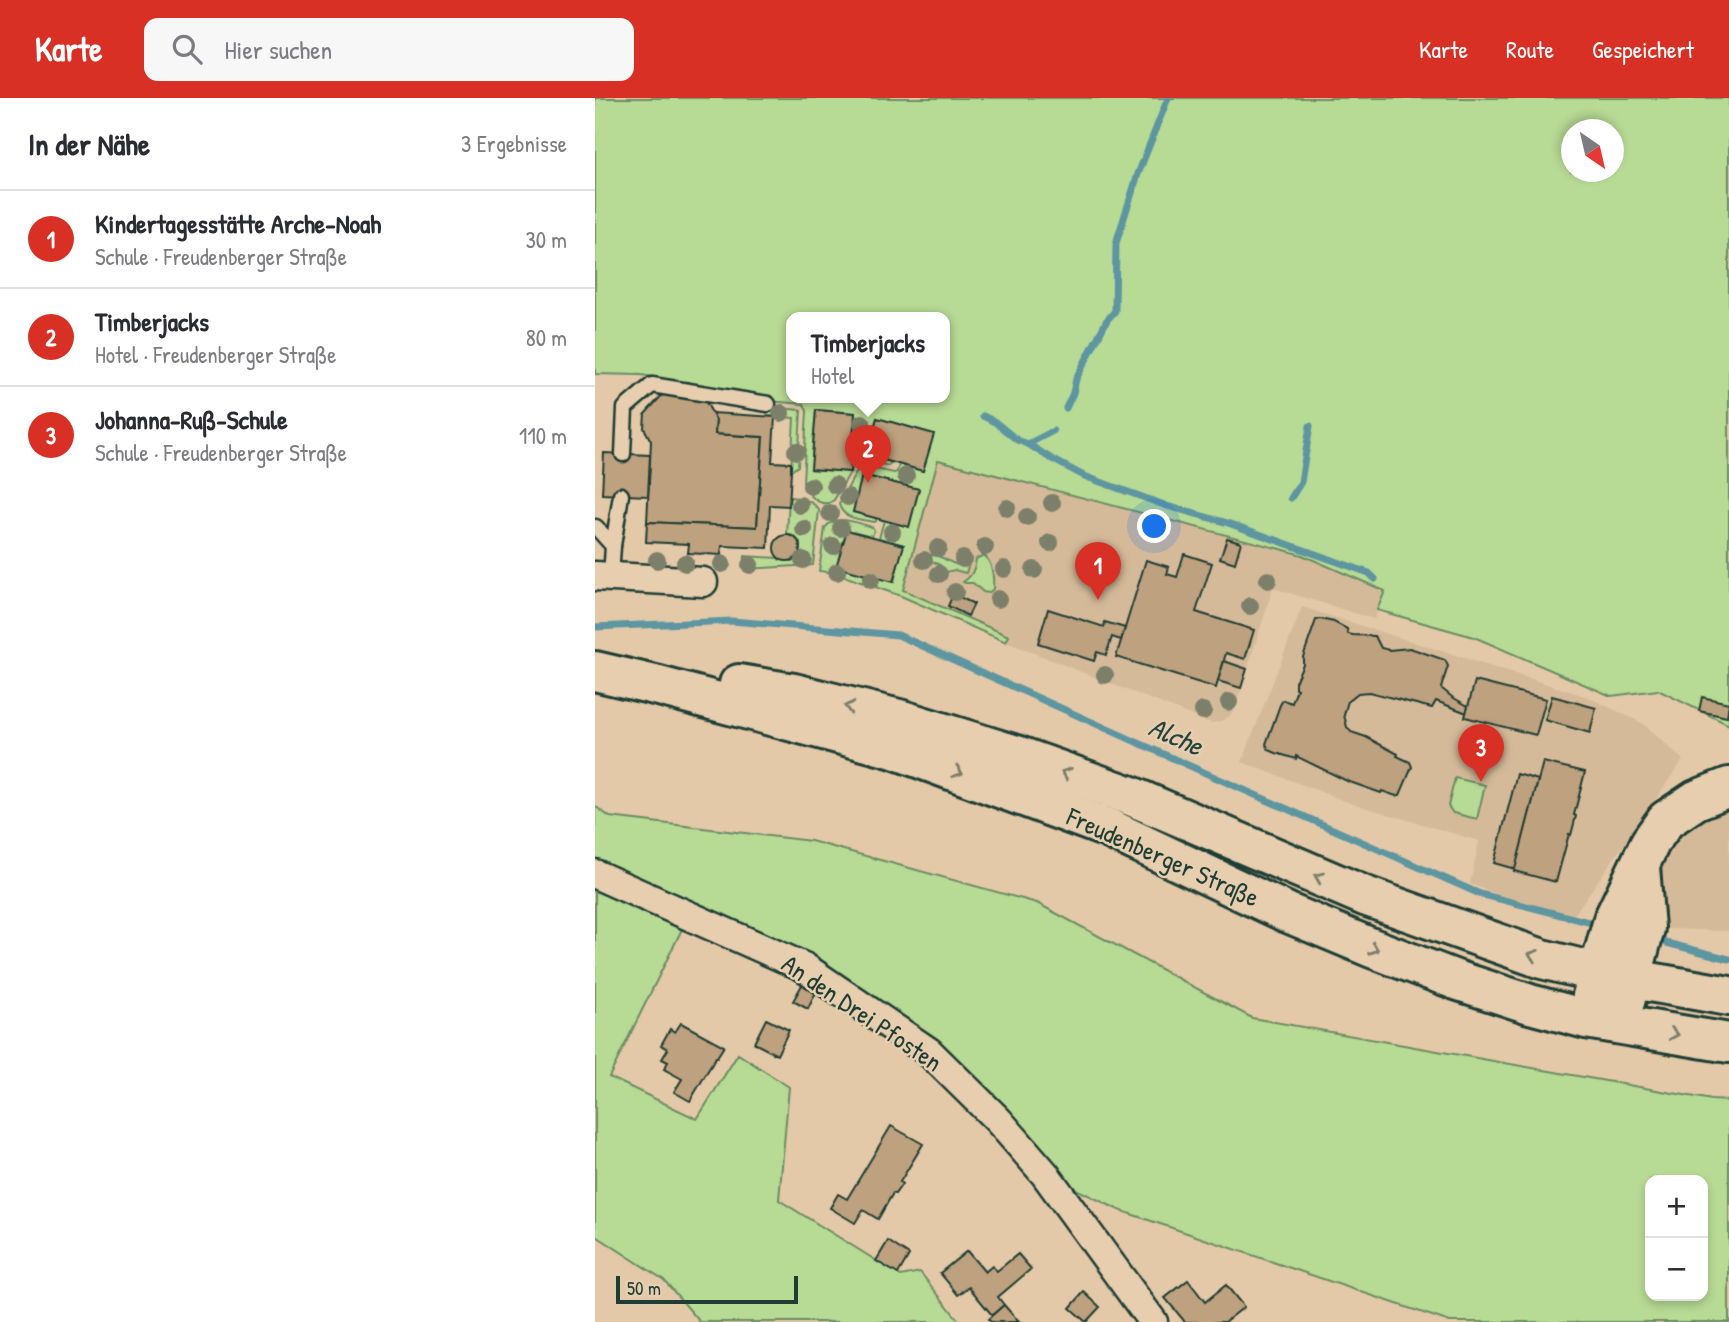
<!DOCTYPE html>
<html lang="de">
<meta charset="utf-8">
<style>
body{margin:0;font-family:"Patrick Hand",sans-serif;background:#f7f7f7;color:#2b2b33}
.controls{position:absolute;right:21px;bottom:21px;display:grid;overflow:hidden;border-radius:14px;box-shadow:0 4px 10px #0003}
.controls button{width:63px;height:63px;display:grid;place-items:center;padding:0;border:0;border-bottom:2px solid #e1e1e2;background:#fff;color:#2b2b33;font:35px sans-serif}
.compass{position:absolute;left:966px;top:21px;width:63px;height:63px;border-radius:50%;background:#fff;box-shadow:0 4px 10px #0003;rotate:146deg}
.scale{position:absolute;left:21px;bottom:18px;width:182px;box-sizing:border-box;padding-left:7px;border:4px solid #1f3d34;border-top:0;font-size:19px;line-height:24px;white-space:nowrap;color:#1f3d34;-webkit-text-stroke:5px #e6ceaf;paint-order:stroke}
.you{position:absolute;left:560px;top:429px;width:24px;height:24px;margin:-18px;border:5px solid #fff;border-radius:50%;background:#1a73e8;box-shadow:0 0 0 10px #1a73e833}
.badge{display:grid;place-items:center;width:46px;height:46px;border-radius:50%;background:#d93025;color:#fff;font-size:23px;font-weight:700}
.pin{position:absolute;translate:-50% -58px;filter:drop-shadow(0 2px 4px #0008)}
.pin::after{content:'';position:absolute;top:37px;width:24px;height:21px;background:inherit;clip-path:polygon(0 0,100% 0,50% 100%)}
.popup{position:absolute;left:191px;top:214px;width:164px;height:91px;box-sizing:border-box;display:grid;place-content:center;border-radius:14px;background:#fff;filter:drop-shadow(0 2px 5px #0005);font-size:23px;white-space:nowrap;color:#7c7c81}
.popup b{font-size:26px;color:#2b2b33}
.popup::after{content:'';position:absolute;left:50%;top:100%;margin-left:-14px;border:14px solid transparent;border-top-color:#fff}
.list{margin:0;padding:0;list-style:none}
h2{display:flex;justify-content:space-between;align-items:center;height:91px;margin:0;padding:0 28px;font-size:30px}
h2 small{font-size:23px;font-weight:400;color:#7c7c81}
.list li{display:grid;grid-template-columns:46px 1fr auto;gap:21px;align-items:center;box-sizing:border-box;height:98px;padding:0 28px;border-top:2px solid #e1e1e2}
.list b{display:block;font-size:26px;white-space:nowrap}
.list p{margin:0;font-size:23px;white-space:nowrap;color:#7c7c81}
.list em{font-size:23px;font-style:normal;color:#7c7c81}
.icon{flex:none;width:38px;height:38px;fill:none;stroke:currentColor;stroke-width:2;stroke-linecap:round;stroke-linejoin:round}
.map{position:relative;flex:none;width:1134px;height:1224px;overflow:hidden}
header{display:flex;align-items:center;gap:42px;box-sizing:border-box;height:98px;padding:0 35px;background:#d93025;color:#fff}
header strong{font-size:33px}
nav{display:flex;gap:38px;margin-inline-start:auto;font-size:24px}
.search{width:490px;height:63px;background:#f7f7f7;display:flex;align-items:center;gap:18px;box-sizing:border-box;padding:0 24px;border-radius:14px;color:#7c7c81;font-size:26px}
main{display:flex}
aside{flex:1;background:#fff}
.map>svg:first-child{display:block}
.built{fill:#d5ba99}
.green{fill:#b7da94;stroke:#6b8c64;stroke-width:2;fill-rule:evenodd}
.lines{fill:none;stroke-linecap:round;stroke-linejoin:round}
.stream{stroke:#5d96a0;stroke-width:7}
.building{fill:#bea17e;stroke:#1f3d34;stroke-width:2}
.lane-casing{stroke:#1f3d34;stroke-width:19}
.street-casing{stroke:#1f3d34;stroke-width:33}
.secondary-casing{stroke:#1f3d34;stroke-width:44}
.lane{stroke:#e6ceaf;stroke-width:14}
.street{stroke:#e6ceaf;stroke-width:28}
.secondary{stroke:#e6ceaf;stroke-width:38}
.tree{fill:#7c806b}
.oneway{stroke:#797e6b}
.labels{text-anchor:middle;stroke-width:5;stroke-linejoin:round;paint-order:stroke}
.street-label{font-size:26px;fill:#1f3d34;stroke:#e6ceaf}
.water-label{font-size:28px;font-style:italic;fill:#24443d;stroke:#e6ceaf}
</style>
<header>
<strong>Karte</strong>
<div class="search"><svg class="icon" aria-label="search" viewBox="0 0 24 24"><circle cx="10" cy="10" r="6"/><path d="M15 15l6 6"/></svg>Hier suchen</div>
<nav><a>Karte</a><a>Route</a><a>Gespeichert</a></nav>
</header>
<main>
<aside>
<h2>In der Nähe<small>3 Ergebnisse</small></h2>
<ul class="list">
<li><span class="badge">1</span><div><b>Kindertagesstätte Arche-Noah</b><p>Schule · Freudenberger Straße</p></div><em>30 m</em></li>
<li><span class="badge">2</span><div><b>Timberjacks</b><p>Hotel · Freudenberger Straße</p></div><em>80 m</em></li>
<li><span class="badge">3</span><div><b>Johanna-Ruß-Schule</b><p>Schule · Freudenberger Straße</p></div><em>110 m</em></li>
</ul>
</aside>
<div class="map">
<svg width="1134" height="1224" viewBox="0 0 1134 1224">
<rect width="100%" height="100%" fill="#e4c9a8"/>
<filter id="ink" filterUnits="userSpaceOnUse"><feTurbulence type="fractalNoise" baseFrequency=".0143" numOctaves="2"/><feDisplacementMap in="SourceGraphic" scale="14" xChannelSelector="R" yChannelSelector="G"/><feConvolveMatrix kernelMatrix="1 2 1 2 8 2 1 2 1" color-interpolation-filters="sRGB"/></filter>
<g filter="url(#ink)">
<g class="built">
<polygon points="343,362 689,452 707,457 790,493 779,521 678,490 639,613 633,619 626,623 618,625 610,623 411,544 413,539 308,492"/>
<polygon points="707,509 993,599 1047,625 1088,662 974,824 875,786 884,743 755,705 647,664"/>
<polygon points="1134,689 1134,833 1050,830 1056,743"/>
</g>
<g class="green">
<path d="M0,0H1134V627L1063,592L1016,598L879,539L782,512L790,493L707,457L689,452L343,362L308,492L414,538L411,544L306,498L240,475L224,473L230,430C241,415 261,425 277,429L279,432L277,438L252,432L242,469L299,484L308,447L284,440L289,422L314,428L323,391L268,377L258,414L281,420V423L278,424C265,421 247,421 244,406L263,371L266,368L299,375L302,374L304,366L328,373L338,336L282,320L271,357L296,364L293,368L267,360L268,343L258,342L260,315L221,312L216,371L255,374L257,348L261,351L260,366L239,402C227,412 212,397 208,384L212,313L209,306L173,303V298L46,277L0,276ZM976,32H1018V74H976ZM196,219H350V299H196Z"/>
<polygon points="173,309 206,312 203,368 196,373 199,320 172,318"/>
<path d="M194,399C206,400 216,401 224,412L218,467L149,471L150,458L183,460L185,462L198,463L204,457L205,444L199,438L192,437Z"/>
<path d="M335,457C352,457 356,471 374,466L371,475L359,472L352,474L345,467L335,462Z"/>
<path d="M387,458H390C398,467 399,479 398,491L394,495L388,494L378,485H370L368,484C377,478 380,471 381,461Z"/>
<polygon points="860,680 890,687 882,721 858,715 853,708"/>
<path d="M0,708L15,719L216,743L442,805L657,920L1117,1002L1134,1003V1224H855L524,1112L450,1076L334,954L94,817L14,979L102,1021L143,956L194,989L184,1102L306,1178L325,1174L365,1224H105L69,1182L0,1137ZM1055,1082H1108V1198H1055Z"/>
</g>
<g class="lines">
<g class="stream">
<polyline points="471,310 478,295 481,281 512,222 520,213 521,145 543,76 573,0"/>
<polyline points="388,318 400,324 422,342 433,346 455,360 489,378 572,408 633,425 774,475 780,481"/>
<polyline points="433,346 458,333"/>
<polyline points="696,400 706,384 715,328"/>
<polyline points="0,529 137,523 303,537 624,681 885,796 1005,827"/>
<polyline points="1060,842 1134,861"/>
</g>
</g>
<g class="building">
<polygon points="68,296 107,297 121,322 120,336 168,339 162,429 52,424 56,343 49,330 50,316"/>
<polygon points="221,312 260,315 255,374 216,371"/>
<polygon points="117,315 180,319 177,364 196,365 196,373 194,408 175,407 173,450 127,448 126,457 93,455 94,446 51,444 52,424 162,429 168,339 120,336 121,322"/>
<polygon points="282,320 339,336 328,373 271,357"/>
<polygon points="9,355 55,357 53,398 7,396"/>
<polygon points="267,377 324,391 314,429 258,414"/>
<polygon points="252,432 309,447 298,484 241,469"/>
<circle cx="192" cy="450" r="13"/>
<polygon points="632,440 646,444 640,465 625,460"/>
<polygon points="589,456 617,465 601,514 659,532 650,561 631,555 621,590 521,559 551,462 574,469 572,476 582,479"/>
<polygon points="358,496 379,506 373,518 353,508"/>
<polygon points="453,511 509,529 510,524 530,530 526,542 517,539 511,557 502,554 499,563 443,545"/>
<polygon points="725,521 739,524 752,531 753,536 758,537 780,538 786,550 794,552 815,550 850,562 853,568 846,590 857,599 873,608 872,615 841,603 837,610 774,594 763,595 753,603 749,617 752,629 756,634 771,639 803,656 802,658 815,664 817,669 805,697 801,698 787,693 786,695 752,683 701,658 701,661 681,655 674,652 671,646 685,607 688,602 697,605 702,591 700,590 700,584 708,566 708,559 721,522"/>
<polygon points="629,563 652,571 646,590 623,583"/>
<polygon points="880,583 951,601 941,637 870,619"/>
<polygon points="957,598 1001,610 995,635 950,622"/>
<polygon points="1107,599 1134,605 1132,619 1104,613"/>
<polygon points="948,664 990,674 979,717 981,718 976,737 974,736 961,784 919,773"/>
<polygon points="922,676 943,682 920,771 899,765"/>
<polygon points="208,885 222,892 213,911 198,903"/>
<polygon points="171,921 194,932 182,957 159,945"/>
<polygon points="86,925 129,948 122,959 121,959 95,1003 79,994 87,981 69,971 73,964 67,961 73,951 66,947 75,931 80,934"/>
<polygon points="296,1028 328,1046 305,1084 307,1086 300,1096 298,1095 283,1121 268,1112 260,1125 235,1110 243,1096 252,1101"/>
<polygon points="293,1143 314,1157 303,1176 281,1163"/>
<polygon points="372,1153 390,1174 397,1168 402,1173 423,1156 436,1171 403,1199 409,1207 397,1217 374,1189 363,1197 345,1175"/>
<polygon points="593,1182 610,1204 631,1187 649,1209 630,1224 590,1224 570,1200"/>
<polygon points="489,1194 505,1209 491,1224 475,1210"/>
<polygon points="409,1207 424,1224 396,1224 393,1221"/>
</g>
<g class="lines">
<g class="lane-casing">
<g id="lane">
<polyline points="28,356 30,310 57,287 173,306"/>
<polyline points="1,429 18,448 16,479"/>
<polyline points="18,448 26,397"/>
</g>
</g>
<g class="street-casing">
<g id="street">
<polyline points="0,478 108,484"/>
<polyline points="0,776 209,869 334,954 403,1022 450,1076 558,1224"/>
</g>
</g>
<g class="secondary-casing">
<g id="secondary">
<polyline points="0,573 64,588 299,651 513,730 693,815 777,850 861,882 935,906 991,921 1134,945"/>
<polyline points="144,586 199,595 304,621 421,657 536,698 770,798 947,861 1004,875 1134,898"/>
<polyline points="997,898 1018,822 1056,743 1071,722 1101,702 1134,689"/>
<polyline points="1030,904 1050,830 1045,769"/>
</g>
</g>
<use href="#lane" class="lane"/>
<use href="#street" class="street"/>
<use href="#secondary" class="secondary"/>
</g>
<g class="tree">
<circle cx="186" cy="315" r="9"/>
<circle cx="267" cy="325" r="9"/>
<circle cx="201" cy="353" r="9"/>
<circle cx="311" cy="378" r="9"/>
<circle cx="240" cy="387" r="9"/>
<circle cx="216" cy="388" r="9"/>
<circle cx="253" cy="399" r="9"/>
<circle cx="457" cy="405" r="9"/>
<circle cx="205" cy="407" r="9"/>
<circle cx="412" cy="410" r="9"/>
<circle cx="235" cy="415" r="9"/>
<circle cx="432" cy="419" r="9"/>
<circle cx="246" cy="430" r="9"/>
<circle cx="209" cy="431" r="9"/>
<circle cx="297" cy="434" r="9"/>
<circle cx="455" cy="445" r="9"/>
<circle cx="238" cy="448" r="9"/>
<circle cx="390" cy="449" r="9"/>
<circle cx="343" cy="450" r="9"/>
<circle cx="368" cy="461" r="9"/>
<circle cx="62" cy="462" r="9"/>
<circle cx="208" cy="462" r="9"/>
<circle cx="329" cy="462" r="9"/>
<circle cx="90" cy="465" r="9"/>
<circle cx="127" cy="466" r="9"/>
<circle cx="155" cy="467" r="9"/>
<circle cx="409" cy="471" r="9"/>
<circle cx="439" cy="472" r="9"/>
<circle cx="242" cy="474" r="9"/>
<circle cx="344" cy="476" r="9"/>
<circle cx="276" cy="482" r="9"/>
<circle cx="673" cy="482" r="9"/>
<circle cx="360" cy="494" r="9"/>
<circle cx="403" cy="501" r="9"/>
<circle cx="655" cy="508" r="9"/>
<circle cx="510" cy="577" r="9"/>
<circle cx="634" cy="604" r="9"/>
<circle cx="608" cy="613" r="9"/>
</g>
<defs><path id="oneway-chevron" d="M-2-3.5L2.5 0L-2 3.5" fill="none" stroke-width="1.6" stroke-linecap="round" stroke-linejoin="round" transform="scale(1.75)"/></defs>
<g class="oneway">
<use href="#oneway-chevron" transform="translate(254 609) rotate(-166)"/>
<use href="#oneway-chevron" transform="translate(363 674) rotate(20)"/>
<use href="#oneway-chevron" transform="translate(471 675) rotate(-160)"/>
<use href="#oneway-chevron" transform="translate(724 779) rotate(-157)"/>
<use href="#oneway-chevron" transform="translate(779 851) rotate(22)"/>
<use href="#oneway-chevron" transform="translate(938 857) rotate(-161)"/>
<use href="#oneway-chevron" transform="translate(1079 936) rotate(10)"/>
</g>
</g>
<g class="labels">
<g class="street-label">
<text transform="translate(568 759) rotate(24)" y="9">Freudenberger Straße</text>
<text transform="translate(267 915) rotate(34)" y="9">An den Drei Pfosten</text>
</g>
<g class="water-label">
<text transform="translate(581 638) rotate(24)" y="10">Alche</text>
</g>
</g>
</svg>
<div class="controls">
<button>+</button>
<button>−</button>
</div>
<svg class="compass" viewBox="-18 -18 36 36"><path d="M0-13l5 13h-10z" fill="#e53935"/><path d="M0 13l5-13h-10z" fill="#7c7c81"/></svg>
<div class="scale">50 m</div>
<div class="you"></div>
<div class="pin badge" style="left:503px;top:502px">1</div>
<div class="pin badge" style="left:273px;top:385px">2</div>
<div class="popup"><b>Timberjacks</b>Hotel</div>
<div class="pin badge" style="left:886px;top:684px">3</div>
</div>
</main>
